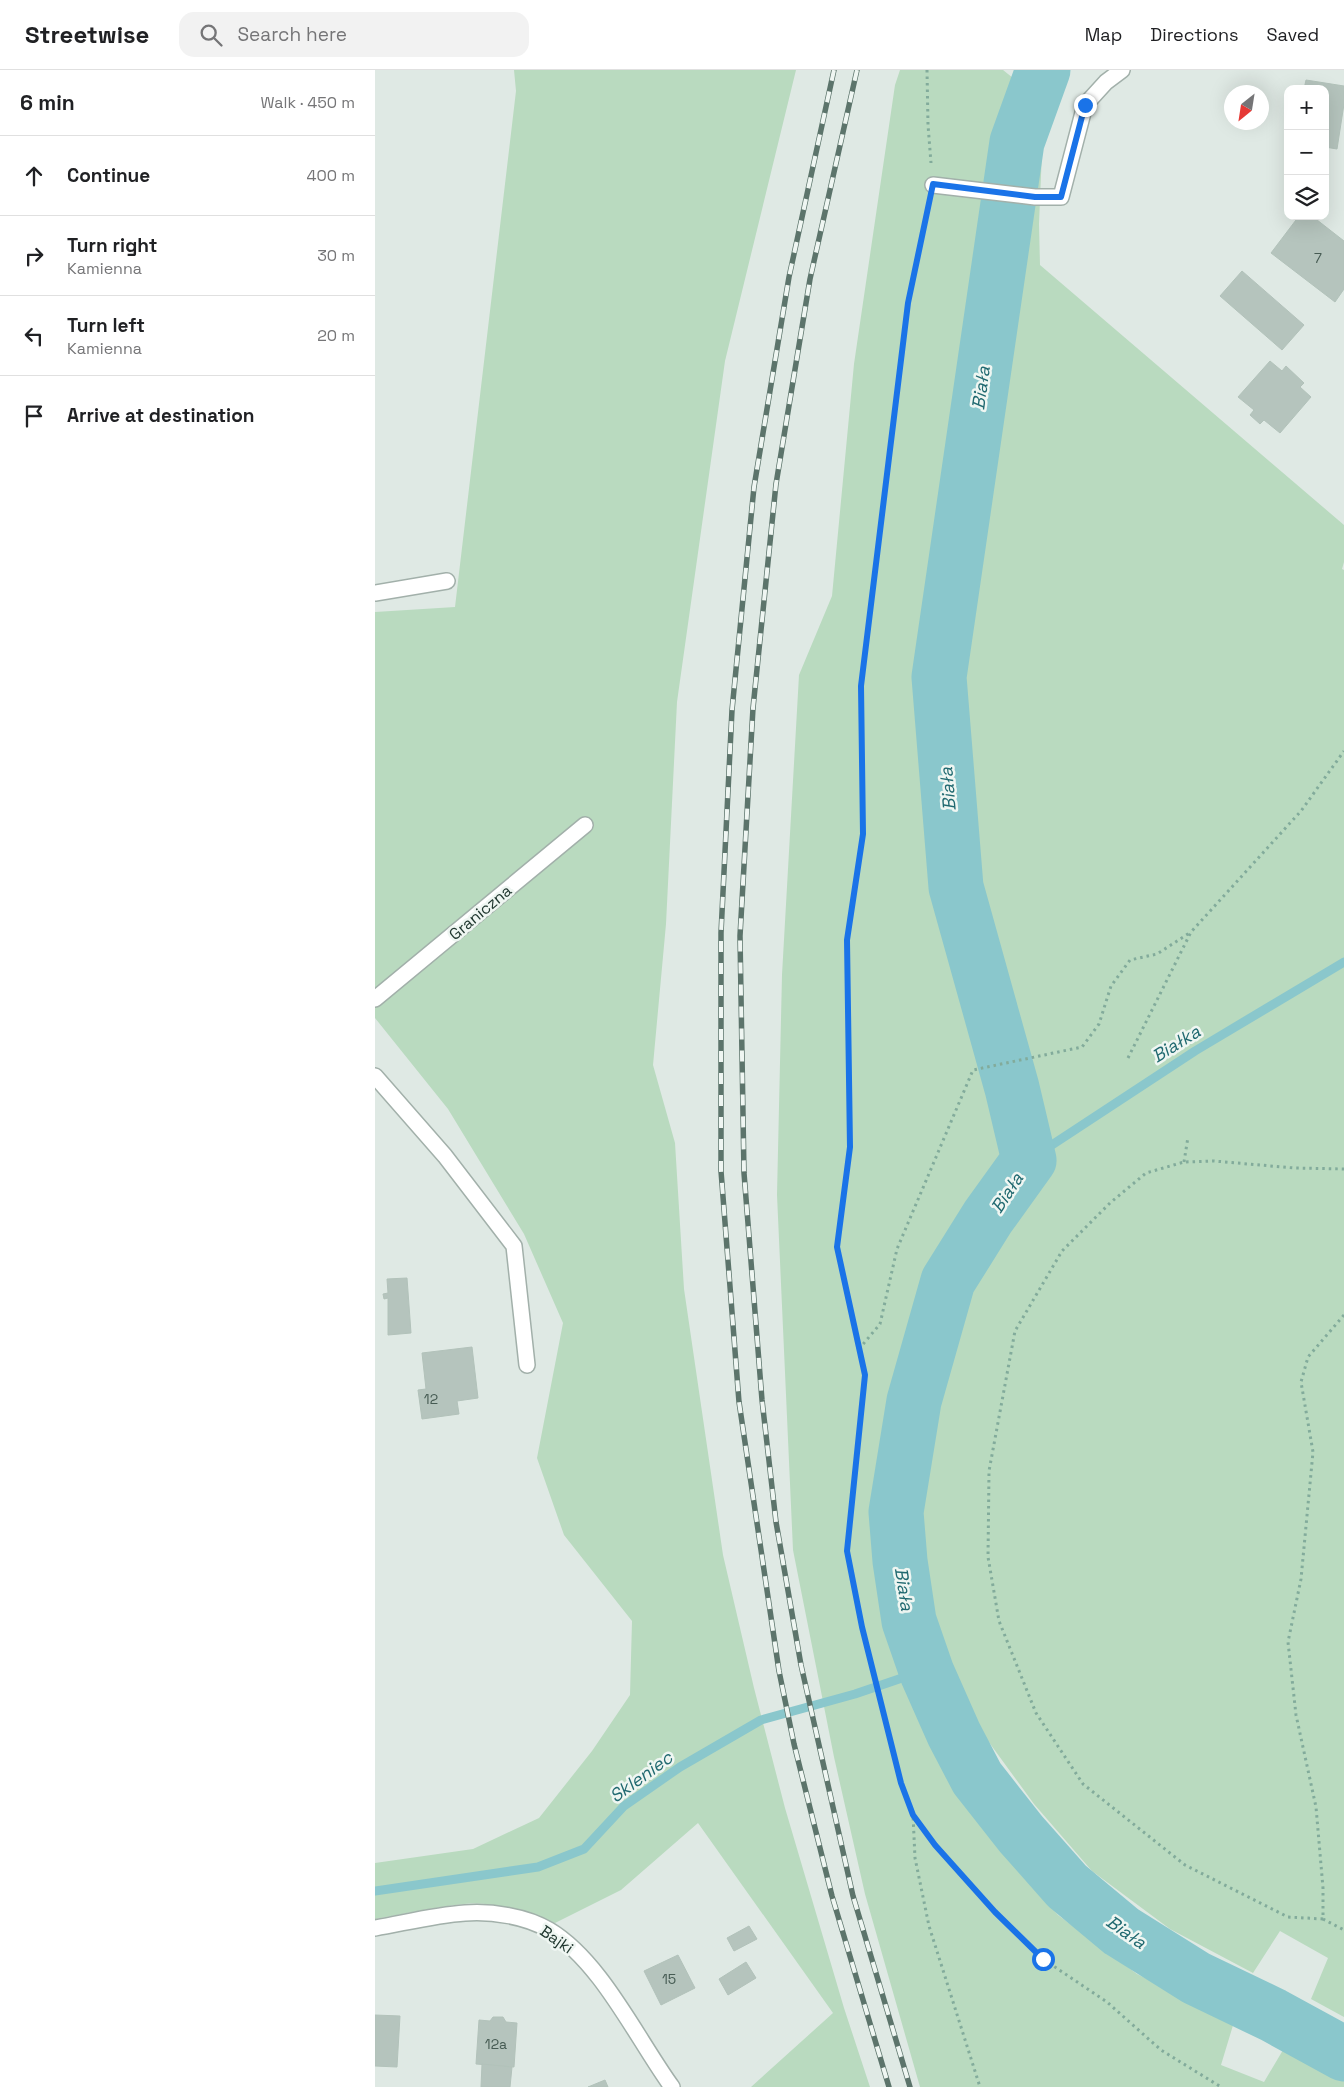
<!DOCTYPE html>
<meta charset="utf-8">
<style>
body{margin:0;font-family:"Space Grotesk",sans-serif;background:#f2f2f2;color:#202124}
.controls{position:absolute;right:15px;top:15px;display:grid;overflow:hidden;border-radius:10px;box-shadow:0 5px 20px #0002}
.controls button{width:45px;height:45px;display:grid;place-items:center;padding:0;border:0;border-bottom:1px solid #e0e0e0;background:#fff;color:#202124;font:25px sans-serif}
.compass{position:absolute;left:849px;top:15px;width:45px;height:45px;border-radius:50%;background:#fff;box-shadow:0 5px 20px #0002;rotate:210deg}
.stop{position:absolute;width:15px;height:15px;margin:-11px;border:4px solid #1a73e8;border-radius:50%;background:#fff}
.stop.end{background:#1a73e8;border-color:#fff;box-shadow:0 1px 5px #0008}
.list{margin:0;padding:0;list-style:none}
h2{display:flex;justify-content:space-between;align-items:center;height:65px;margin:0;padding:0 20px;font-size:21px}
h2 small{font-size:16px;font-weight:400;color:#757577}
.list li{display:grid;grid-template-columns:32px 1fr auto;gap:15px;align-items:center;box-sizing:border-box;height:80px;padding:0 20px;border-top:1px solid #e0e0e0}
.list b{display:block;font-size:19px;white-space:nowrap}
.list p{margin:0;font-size:16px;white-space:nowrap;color:#757577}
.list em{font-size:16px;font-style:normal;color:#757577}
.icon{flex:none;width:28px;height:28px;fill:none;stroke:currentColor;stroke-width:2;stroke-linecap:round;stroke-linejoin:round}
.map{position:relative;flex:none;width:969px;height:2017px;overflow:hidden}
header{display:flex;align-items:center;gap:30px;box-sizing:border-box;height:70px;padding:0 25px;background:#fff;border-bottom:1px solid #e0e0e0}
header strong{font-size:24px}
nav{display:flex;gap:28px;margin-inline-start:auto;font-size:18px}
.search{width:350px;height:45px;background:#f2f2f2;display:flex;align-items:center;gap:12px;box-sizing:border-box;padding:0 18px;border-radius:15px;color:#757577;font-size:19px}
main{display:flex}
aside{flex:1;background:#fff}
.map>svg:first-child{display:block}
.green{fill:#b9dabf}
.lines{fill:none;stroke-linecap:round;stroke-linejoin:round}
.stream{stroke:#8ac7cc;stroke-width:9}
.river{stroke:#8ac7cc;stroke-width:55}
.building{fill:#b5c4bd;stroke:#b2c2ba}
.minor-casing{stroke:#a2b0aa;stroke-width:18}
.path{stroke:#82ab9b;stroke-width:3;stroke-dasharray:2.5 4;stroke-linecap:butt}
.minor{stroke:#fff;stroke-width:15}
.rail-casing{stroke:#5c746b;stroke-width:5.5}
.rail{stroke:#eff6f2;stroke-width:4;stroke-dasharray:11;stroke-linecap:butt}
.route{stroke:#1a73e8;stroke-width:6}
.labels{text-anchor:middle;stroke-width:5;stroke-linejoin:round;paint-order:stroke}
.number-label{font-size:14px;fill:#465b53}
.street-label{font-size:16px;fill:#213830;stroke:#eff6f2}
.water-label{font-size:18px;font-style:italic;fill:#206970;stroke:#eff6f2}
</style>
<header>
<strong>Streetwise</strong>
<div class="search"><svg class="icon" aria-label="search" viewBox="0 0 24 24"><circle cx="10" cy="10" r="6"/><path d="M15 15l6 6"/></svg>Search here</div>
<nav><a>Map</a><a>Directions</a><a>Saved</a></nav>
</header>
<main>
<aside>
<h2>6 min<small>Walk · 450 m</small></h2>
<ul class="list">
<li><svg class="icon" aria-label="ahead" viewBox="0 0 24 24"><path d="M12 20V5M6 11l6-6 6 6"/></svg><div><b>Continue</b></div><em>400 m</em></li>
<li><svg class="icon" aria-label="right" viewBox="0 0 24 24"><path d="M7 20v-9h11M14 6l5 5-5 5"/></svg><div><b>Turn right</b><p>Kamienna</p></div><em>30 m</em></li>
<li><svg class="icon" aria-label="left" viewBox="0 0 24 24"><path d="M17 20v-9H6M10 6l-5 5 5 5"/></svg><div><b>Turn left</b><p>Kamienna</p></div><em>20 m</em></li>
<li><svg class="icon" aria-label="arrive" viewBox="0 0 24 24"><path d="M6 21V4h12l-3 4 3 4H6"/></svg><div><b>Arrive at destination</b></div></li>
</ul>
</aside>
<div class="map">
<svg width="969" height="2017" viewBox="0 0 969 2017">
<rect width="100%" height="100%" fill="#dfe9e4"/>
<g class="green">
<path d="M139,0H421L350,291L302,632L291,854L278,995L300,1073L309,1219L348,1485L379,1618L410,1738L469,1938L495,2017H376L458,1943L323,1753L246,1820L180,1853C152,1842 119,1831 89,1834C59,1837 29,1844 0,1849V1793L98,1779L164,1748L217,1681L255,1625L257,1551L189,1465L162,1388L188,1253L149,1164L73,1039L0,948V542L80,537L141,21Z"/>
<polygon points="525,0 628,0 669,33 664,154 665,195 969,455 969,492 967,499 969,500 969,1947 936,1929 953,1888 905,1861 878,1903 795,1859 717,1801 659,1734 597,1649 564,1568 544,1470 506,1472 523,1574 547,1645 573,1705 622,1777 683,1845 762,1904 859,1952 846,1995 889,2012 908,1980 969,2004 969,2017 545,2017 490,1824 459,1687 418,1480 402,1125 407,905 424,605 457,526 479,294 520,15"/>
</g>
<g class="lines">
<g class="stream">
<polyline points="654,1090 820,981 969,892"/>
<polyline points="0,1821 163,1797 209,1779 249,1736 305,1697 386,1650 480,1624 527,1608 552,1603"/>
</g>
<polyline class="river" points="668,0 642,72 564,607 581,817 637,1018 654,1090 613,1147 573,1211 539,1331 521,1442 525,1491 534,1551 552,1603 579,1664 602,1708 646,1764 692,1816 746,1861 821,1908 898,1945 969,1984"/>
</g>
<g class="building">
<polygon points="931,10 969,16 969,34 962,79 950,77 950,19 929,19"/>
<polygon points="924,146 937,146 969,171 969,219 960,232 896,183"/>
<polygon points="867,201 929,255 907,280 845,226"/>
<polygon points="895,291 907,301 911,296 929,313 925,317 936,327 905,363 889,350 885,354 875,345 879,340 863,327"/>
<polygon points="32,1208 36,1263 13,1265 13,1228 9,1229 8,1224 13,1223 12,1209"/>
<polygon points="97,1277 103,1328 82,1331 84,1344 47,1349 43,1320 51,1319 47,1283"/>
<polygon points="374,1856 382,1869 359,1881 352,1868"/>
<polygon points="303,1885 320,1918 286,1935 269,1901"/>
<polygon points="371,1892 381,1908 353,1925 344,1909"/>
<polygon points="0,1945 25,1946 22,1997 0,1996"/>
<polygon points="118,1947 128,1947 131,1952 142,1953 139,1997 101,1994 104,1950 115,1951"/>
<polygon points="107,1994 137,1997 135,2017 106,2017"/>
<polygon points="230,2010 233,2017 213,2017"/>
</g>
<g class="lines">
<g class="minor-casing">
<g id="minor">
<polyline points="558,115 660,127 686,127 710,35 731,12 747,0"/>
<polyline points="0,523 72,511"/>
<polyline points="0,929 210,755"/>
<polyline points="0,1006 70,1086 139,1176 152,1295"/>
<path d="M0,1858C29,1853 60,1845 90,1843C116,1841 151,1846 174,1860C226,1891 262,1969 297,2017"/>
</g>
</g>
<g class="path">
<polyline points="552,0 553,55 556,93"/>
<polyline points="554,136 533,233 486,616 488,764 472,870 475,1077 462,1177 490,1305 472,1481 487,1557 504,1626 526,1713 538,1745 540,1788 554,1856 605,2017"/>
<polyline points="753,988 816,862 926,741 969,681"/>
<polyline points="809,1092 813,1067"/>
<polyline points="969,1245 933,1287 926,1312 938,1382 926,1509 913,1572 921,1645 941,1737 948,1818 948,1849 969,1860"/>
<polyline points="484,1279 505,1254 522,1179 598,1000 707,977 724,954 736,916 755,890 782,884 816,862"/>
<polyline points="538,1745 560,1775 620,1842 668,1889 732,1932 786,1980 846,2017"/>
<polyline points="948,1849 913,1847 810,1795 708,1714 661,1643 624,1551 613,1487 614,1401 640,1261 687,1181 735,1133 771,1103 809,1092 839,1091 919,1098 969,1099"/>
</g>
<use href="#minor" class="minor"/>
<g class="rail-casing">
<g id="rail">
<polyline points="459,0 414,207 379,417 357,640 346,863 346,1101 364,1332 404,1601 419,1674 457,1826 514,2017"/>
<polyline points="482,0 435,209 401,414 378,638 365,866 369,1103 387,1330 401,1452 426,1595 478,1826 535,2017"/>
</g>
</g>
<use href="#rail" class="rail"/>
</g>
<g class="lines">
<polyline class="route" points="668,1889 620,1842 560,1775 538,1745 526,1713 487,1557 472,1481 490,1305 462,1177 475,1077 472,870 488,764 486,616 533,233 558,114 660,127 686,127 710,35"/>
</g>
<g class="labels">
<g class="number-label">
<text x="943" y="193">7</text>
<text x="56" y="1334">12</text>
<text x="294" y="1914">15</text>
<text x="121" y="1979">12a</text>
</g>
<g class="street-label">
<text transform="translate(105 842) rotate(-40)" y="6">Graniczna</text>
<text transform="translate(182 1869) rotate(35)" y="6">Bajki</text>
</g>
<g class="water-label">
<text transform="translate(606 318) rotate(-82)" y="6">Biała</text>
<text transform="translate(573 719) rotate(-95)" y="6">Biała</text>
<text transform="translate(801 974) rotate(-32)" y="6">Białka</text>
<text transform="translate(632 1123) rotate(-57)" y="6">Biała</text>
<text transform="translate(529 1519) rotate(81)" y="6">Biała</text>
<text transform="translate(266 1707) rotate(-36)" y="6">Skleniec</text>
<text transform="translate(751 1862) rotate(35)" y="6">Biała</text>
</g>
</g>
</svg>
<div class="controls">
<button>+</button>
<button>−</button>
<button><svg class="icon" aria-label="layers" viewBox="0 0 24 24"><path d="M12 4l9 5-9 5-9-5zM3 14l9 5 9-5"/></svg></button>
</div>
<svg class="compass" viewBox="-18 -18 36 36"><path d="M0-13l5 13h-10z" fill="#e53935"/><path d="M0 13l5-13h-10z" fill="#757577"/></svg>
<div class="stop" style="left:668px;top:1889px"></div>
<div class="stop end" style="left:710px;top:35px"></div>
</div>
</main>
